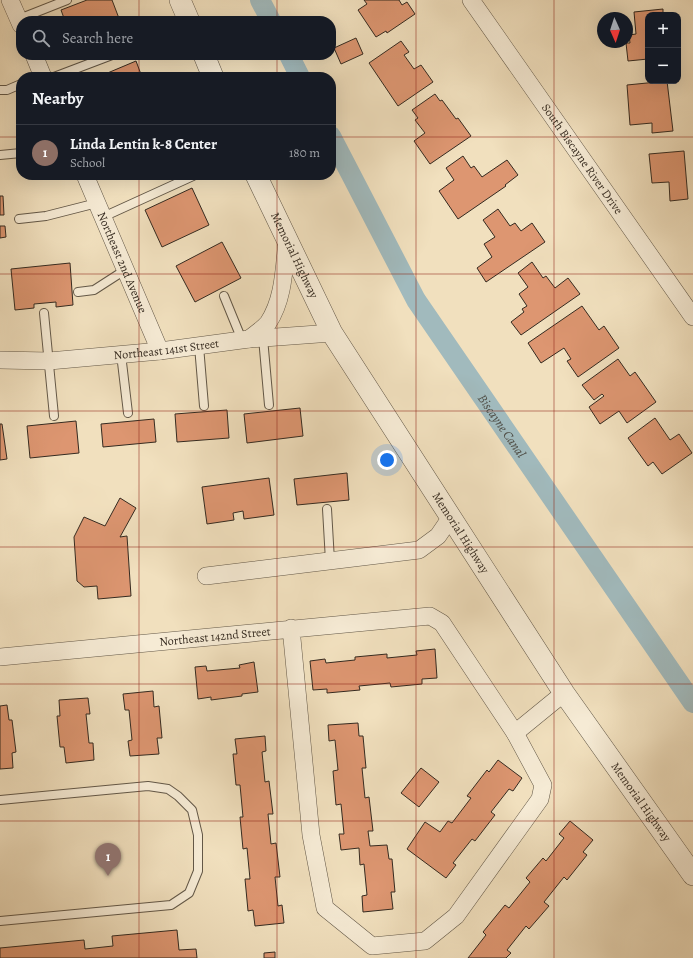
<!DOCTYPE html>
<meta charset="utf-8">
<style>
body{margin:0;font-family:Alegreya,serif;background:#242831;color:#f1f3f6}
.controls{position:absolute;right:12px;top:12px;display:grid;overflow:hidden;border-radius:8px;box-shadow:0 4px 16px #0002}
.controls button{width:36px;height:36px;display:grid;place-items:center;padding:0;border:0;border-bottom:1px solid #363941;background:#171b24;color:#f1f3f6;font:20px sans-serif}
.compass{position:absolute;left:597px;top:12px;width:36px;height:36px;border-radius:50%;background:#171b24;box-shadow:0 4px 16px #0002;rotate:177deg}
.you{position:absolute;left:387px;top:460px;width:14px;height:14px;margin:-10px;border:3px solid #fff;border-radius:50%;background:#1a73e8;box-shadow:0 0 0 6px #1a73e833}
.badge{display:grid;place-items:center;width:26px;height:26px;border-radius:50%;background:#ea580c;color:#fff;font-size:13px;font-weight:700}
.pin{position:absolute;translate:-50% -33px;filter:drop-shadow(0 1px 2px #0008)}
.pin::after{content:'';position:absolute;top:21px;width:14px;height:12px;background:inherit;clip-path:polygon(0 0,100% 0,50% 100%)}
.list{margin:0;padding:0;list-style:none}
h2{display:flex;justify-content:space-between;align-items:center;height:52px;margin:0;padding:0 16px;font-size:17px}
h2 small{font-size:13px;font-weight:400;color:#9ea1a6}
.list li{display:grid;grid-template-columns:26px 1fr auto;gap:12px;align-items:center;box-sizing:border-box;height:56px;padding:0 16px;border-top:1px solid #363941}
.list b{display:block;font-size:15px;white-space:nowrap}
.list p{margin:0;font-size:13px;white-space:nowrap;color:#9ea1a6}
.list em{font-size:13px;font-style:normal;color:#9ea1a6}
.icon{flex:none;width:22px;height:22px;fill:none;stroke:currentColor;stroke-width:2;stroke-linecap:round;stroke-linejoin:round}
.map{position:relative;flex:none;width:693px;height:958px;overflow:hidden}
.search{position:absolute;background:#171b24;box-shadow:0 4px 16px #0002;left:16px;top:16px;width:320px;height:44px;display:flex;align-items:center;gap:10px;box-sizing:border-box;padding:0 14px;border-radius:16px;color:#9ea1a6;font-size:15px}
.panel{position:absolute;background:#171b24;box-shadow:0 4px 16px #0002;left:16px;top:72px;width:320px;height:108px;border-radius:16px}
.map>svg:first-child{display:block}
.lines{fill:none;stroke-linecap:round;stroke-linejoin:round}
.canal{stroke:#a1babd;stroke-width:20}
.building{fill:#dd9671;stroke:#342a20}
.service-casing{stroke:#635848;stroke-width:10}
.minor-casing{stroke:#635848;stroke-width:18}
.tertiary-casing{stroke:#635848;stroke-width:22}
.service{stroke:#f6ebd5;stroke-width:8}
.minor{stroke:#f6ebd5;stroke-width:17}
.tertiary{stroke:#f6ebd5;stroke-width:21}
.grid{fill:none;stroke:#8f2418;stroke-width:1;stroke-opacity:0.55}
.labels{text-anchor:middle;stroke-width:3;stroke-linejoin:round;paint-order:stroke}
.street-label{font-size:12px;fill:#342a20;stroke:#f6ebd5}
.water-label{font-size:13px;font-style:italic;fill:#4f4e47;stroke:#f6ebd5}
</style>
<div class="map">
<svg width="693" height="958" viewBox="0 0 693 958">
<rect width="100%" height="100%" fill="#f1e0be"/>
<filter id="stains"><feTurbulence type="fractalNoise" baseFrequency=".005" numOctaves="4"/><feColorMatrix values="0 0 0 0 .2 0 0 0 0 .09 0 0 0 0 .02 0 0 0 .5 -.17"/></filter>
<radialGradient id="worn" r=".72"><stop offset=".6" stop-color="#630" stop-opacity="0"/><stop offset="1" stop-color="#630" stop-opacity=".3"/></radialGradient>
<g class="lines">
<g class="canal">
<polyline points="260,0 271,21"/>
<polyline points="289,55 300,77"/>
<path id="s1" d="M331,136L416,300L693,703"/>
</g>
</g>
<g class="building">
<polygon points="87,0 112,0 120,21 65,21 61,10"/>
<polygon points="364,0 399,0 402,5 407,2 415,14 387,33 386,31 376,37 358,10 367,4"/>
<polygon points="663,9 663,15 648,15 648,59 628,61 626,43 630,43 629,35 636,34 634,12"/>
<polygon points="356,38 363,54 341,64 334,48"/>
<polygon points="401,41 409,52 404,55 414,69 421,65 433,82 398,106 369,63"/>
<polygon points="136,61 142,77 98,77"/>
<polygon points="667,81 673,131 652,133 652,123 630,125 627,85"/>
<polygon points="435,94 440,101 442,100 456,119 458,118 471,136 430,164 414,141 425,133 415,120 418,118 412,110"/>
<polygon points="684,151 688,199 670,201 669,182 652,183 649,154"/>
<polygon points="463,156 471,168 474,166 482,177 507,160 518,175 505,185 506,186 458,219 439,191 454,180 446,168"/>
<polygon points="192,188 209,225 162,247 145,210"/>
<polygon points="0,196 3,196 4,215 0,215"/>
<polygon points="498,209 510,226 515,223 521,231 532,223 545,242 486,282 477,268 492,257 484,244 495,237 483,220"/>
<polygon points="0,226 5,226 6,237 0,238"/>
<polygon points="222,242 241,278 195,302 176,266"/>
<polygon points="532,262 543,278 546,276 555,288 568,278 580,294 521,335 511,322 524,312 522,309 527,306 519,294 528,287 518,273"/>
<polygon points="70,263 73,305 56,307 56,302 34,304 34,308 15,310 11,269"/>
<polygon points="582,306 599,330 604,326 619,348 578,377 567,361 571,359 564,348 541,363 528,343"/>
<polygon points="618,359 630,376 635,372 656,402 627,423 619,411 600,424 589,407 604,396 602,394 594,400 582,385"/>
<polygon points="300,408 303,436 247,443 244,414"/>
<polygon points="227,410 229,438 177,442 175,414"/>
<polygon points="655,418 670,440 679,434 692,453 662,474 653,462 648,466 628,438"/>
<polygon points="154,419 156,442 103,447 101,424"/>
<polygon points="76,421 79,453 30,458 27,426"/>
<polygon points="0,424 2,424 7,459 0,460"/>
<polygon points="347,473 349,500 297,505 294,479"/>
<polygon points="269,478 274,515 244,519 243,511 233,513 234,520 207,524 202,487"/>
<polygon points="120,498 136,508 120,537 127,536 131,596 98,599 97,586 84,587 77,581 74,537 84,517 105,526"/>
<polygon points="435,649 437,678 422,679 422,684 391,687 390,683 359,686 360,690 327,693 327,689 313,690 310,661 325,659 326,663 355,660 355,657 387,654 387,658 417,655 416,651"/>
<polygon points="254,662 258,692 242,694 242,696 211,700 211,697 198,699 195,667 206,666 207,671 240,668 239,665"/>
<polygon points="153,691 154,707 159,706 162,738 157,738 159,754 130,756 128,741 132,740 129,710 125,710 123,694"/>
<polygon points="88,698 90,714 86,714 89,743 93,743 94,760 66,763 64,747 60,747 57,716 60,716 59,700"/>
<polygon points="7,705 9,720 12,720 16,752 12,753 13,768 0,769 0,706"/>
<polygon points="358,723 359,736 363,736 366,768 362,768 365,798 369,797 373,831 368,831 370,846 387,845 389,859 392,859 395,892 391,892 393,909 363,912 362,896 367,895 364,864 360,865 359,848 341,850 339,834 344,834 341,804 336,805 333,771 338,770 335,740 329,741 328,725"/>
<polygon points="265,736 266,751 262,752 265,782 269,781 273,814 268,814 271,844 276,843 280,877 275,877 278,906 282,905 284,923 255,926 253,910 248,911 245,879 250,879 247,848 243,849 240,817 243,817 240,785 236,785 233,754 237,754 235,739"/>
<polygon points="498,760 522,778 513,791 509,789 491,812 495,815 475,841 472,839 453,863 456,865 446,878 407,849 425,822 440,832 448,821 452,823 471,798 467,796 487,770 489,772"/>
<polygon points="421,768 439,782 419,807 401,793"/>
<polygon points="570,821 593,840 583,852 587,855 567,880 564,877 544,902 549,906 529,929 526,926 507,950 511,953 506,958 468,958 486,935 483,932 505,905 509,908 530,882 526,878 543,858 546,861 564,838 559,834"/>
<polygon points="177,930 179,950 196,949 197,958 0,958 0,948 84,940 85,949 113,946 112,936"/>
<polygon points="275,952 275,958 264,958 264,953"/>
</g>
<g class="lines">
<g class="service-casing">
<g id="service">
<polyline points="19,19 67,0"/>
<polyline points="54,77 112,55"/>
<polyline points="0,90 7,90 21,84"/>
<polyline points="0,155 21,153"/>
<polyline points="103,217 193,176"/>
<polyline points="19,219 46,216 97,203"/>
<polyline points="78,292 94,290 125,270"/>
<polyline points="224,296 242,340"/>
<polyline points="44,313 54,416"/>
<polyline points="263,338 269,405"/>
<polyline points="199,346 204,406"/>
<polyline points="121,354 128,413"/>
<polyline points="327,509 330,561"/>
<polyline points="0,800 148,786 168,789 178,796 192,810 198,835 198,871 189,893 171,905 0,921"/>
</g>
</g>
<g class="minor-casing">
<g id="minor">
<polyline points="10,0 21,25"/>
<path id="s2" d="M471,0L693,317"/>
<polyline points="34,55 43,77"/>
<path id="s3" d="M85,175L160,351"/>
<path d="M249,339C255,334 263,329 268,323C284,299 284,268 287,240"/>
<path id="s4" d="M0,360L49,361L160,351L249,339L332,333"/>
<polyline points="206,576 419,550 438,536 451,517"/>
<path id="s5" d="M0,657L430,616L442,623L515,733L543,785L540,799L456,916L425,941L372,946L325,908L311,835L291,628"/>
<polyline points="515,733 564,693"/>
</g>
</g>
<g class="tertiary-casing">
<g id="tertiary">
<polyline points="180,0 189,21"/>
<polyline points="204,55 213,77"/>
<path id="s6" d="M256,175L332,333L564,693L693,875"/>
</g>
</g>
<use href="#service" class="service"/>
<use href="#minor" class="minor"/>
<use href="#tertiary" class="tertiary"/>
</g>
<path class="grid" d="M139,0V21M277,0V21M416,0V958M554,0V958M139,55V77M277,55V77M0,137H21M331,137H693M139,175V958M277,175V958M0,274H693M0,411H693M0,547H693M0,684H693M0,821H693"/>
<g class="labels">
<g class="street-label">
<text dy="4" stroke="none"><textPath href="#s2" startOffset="194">South Biscayne River Drive</textPath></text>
<text dy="4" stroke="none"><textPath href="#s6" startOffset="89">Memorial Highway</textPath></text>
<text dy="4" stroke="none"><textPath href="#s3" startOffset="95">Northeast 2nd Avenue</textPath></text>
<text dy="4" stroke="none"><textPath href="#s4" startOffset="167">Northeast 141st Street</textPath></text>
<text dy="4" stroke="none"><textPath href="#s6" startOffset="413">Memorial Highway</textPath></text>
<text dy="4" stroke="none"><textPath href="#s5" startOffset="216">Northeast 142nd Street</textPath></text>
<text dy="4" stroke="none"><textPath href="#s6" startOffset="737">Memorial Highway</textPath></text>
</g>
<g class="water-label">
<text dy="5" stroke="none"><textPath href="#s1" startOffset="337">Biscayne Canal</textPath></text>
</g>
</g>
<rect width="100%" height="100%" filter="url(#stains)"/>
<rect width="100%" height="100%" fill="url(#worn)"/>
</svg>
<div class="controls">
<button>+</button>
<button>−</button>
</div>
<svg class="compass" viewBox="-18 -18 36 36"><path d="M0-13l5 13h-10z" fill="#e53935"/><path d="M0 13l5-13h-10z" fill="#9ea1a6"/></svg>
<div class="you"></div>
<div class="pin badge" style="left:108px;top:876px;background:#8d6e63">1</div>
<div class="search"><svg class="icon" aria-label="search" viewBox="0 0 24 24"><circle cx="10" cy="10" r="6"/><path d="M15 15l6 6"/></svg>Search here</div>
<section class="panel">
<h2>Nearby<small></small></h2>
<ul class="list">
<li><span class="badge" style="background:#8d6e63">1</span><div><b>Linda Lentin k-8 Center</b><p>School</p></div><em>180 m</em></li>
</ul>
</section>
</div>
